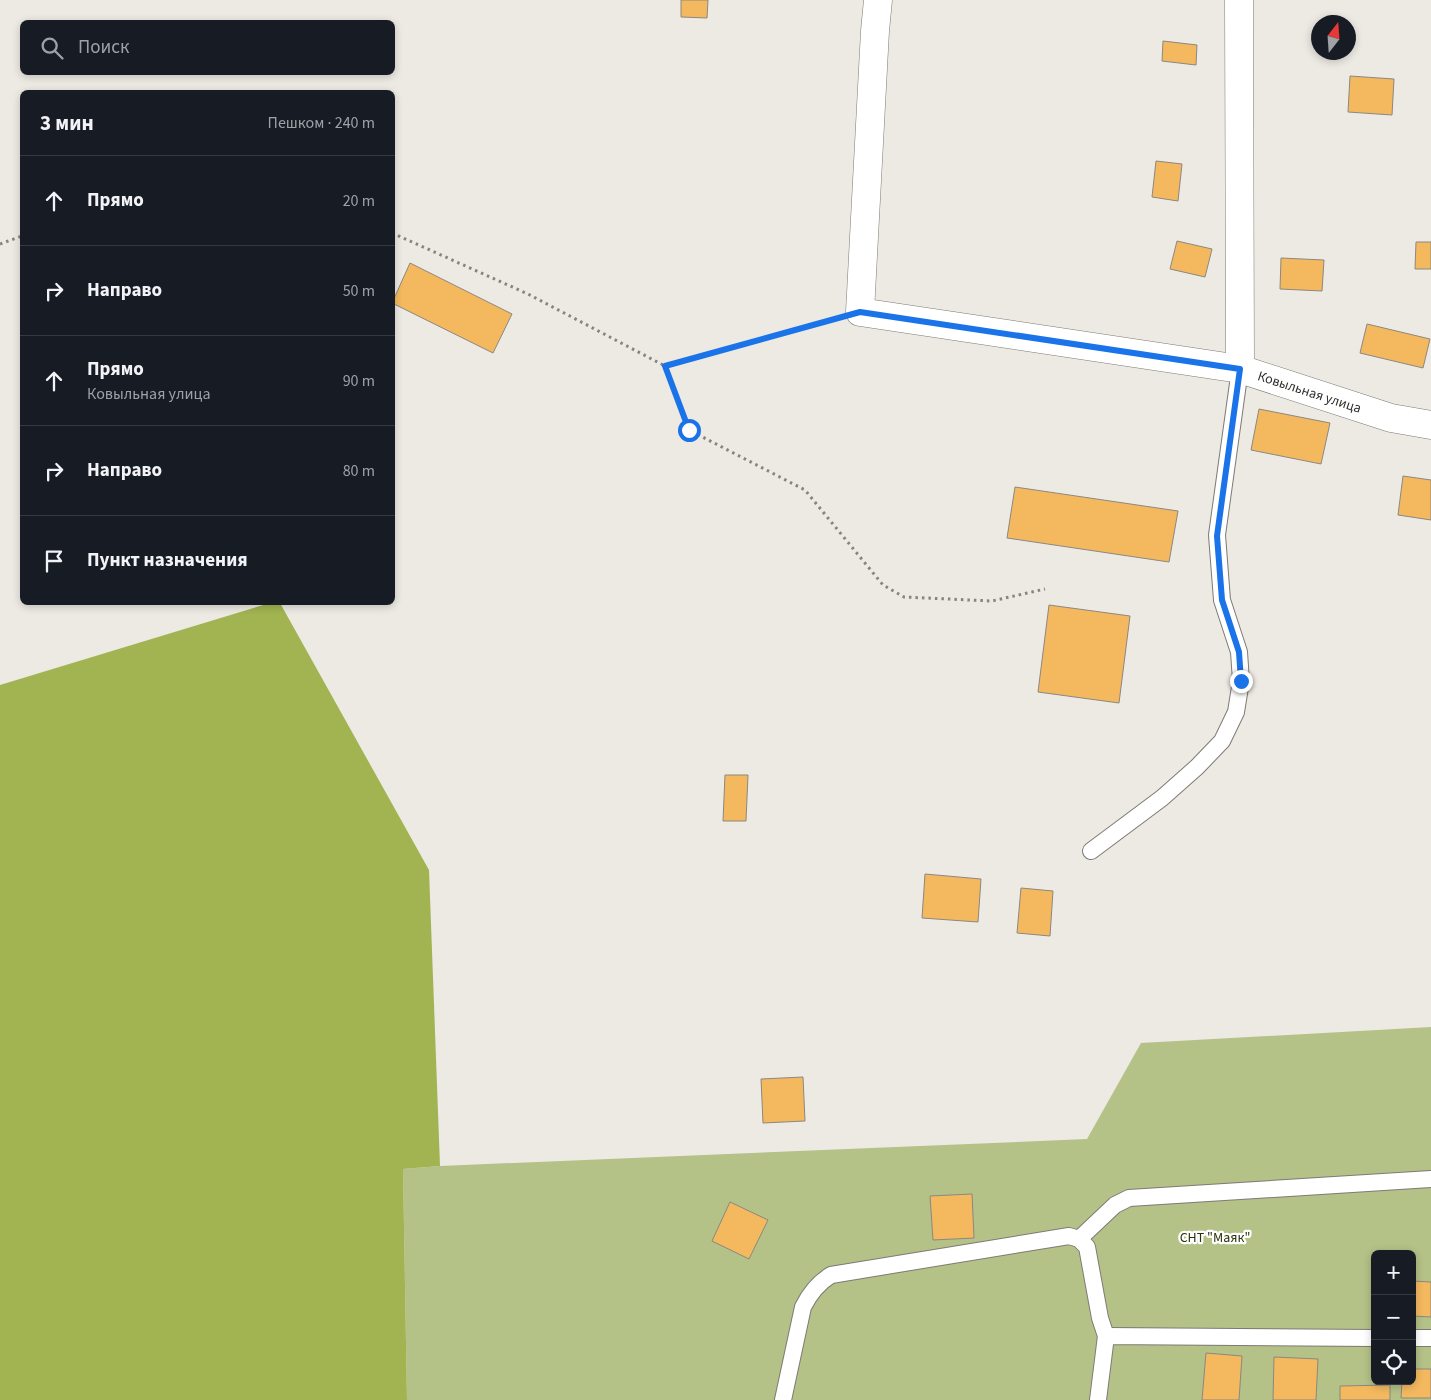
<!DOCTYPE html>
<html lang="ru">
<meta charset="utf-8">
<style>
body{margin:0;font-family:"Source Sans 3",sans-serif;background:#20242c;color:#f1f3f6}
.controls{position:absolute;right:15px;bottom:15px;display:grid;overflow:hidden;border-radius:8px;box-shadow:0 2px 8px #0003}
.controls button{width:45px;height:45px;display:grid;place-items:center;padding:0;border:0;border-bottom:1px solid #363941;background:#171b24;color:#f1f3f6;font:25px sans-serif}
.compass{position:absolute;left:1311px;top:15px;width:45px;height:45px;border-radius:50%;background:#171b24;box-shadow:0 2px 8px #0003;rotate:17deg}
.stop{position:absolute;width:15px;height:15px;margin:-11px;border:4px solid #1a73e8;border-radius:50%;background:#fff}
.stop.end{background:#1a73e8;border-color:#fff;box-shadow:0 1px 5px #0008}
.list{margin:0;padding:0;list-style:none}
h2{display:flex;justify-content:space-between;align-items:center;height:65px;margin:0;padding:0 20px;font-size:21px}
h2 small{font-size:16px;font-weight:400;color:#9ea1a6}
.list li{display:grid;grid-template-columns:32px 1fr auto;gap:15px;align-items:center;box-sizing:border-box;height:90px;padding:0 20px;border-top:1px solid #363941}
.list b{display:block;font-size:19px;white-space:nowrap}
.list p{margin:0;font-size:16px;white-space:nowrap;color:#9ea1a6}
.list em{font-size:16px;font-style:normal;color:#9ea1a6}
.icon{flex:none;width:28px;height:28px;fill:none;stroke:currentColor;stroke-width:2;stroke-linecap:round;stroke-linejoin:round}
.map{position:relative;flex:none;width:1431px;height:1400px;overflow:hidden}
.search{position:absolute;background:#171b24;box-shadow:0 2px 8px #0003;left:20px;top:20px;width:375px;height:55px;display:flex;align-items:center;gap:12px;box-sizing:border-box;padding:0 18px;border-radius:8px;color:#9ea1a6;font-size:19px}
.panel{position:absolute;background:#171b24;box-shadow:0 2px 8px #0003;left:20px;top:90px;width:375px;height:515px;border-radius:8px}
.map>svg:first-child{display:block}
.green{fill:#b4c187;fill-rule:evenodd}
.forest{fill:#a2b451}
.building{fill:#f4b95f;stroke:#8b8782}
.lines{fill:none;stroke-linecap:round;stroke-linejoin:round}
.service-casing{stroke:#7e7a75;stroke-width:18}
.minor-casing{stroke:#7e7a75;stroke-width:29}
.path{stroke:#878480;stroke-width:3;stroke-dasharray:2.5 4;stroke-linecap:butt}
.service{stroke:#fff;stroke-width:16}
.minor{stroke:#fff;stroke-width:28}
.route{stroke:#1a73e8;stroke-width:6}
.labels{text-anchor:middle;stroke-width:4.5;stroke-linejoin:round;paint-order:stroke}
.street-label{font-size:14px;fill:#312f2d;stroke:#fff}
.park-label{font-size:14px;fill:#2c3309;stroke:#fff}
</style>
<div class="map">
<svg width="1431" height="1400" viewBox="0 0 1431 1400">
<rect width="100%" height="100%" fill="#ede9e3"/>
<path class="green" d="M1431,1027V1400H407L403,1169L440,1166L1087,1139L1141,1043ZM1375,1254H1412V1381H1375Z"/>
<polygon class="forest" points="270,603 280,603 429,870 440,1166 403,1169 407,1400 0,1400 0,685"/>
<g class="building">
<polygon points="681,0 708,0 707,18 681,17"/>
<polygon points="1163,41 1197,45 1196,65 1162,61"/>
<polygon points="1350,76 1394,79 1392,115 1348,112"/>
<polygon points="1156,161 1182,164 1178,201 1152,197"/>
<polygon points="1177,241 1212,249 1205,277 1170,269"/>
<polygon points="1416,242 1431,242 1431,269 1415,269"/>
<polygon points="1281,258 1324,260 1322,291 1280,289"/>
<polygon points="410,263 512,314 493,353 392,303"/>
<polygon points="1367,324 1430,339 1423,368 1360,353"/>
<polygon points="1259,409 1330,423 1321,464 1251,450"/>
<polygon points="1403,476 1431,480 1431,520 1398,515"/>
<polygon points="1015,487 1178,511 1169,562 1007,538"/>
<polygon points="1049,605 1130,616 1119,703 1038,692"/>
<polygon points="725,775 748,775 746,821 723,821"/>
<polygon points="925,874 981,879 978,922 922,918"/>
<polygon points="1021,888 1053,891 1050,936 1017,933"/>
<polygon points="803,1077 805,1121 763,1123 761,1079"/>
<polygon points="972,1194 974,1238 933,1240 930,1196"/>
<polygon points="730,1202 768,1220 749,1259 712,1241"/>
<polygon points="1412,1281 1431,1282 1431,1317 1412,1316"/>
<polygon points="1206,1353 1242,1356 1239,1400 1202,1400"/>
<polygon points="1274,1357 1318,1359 1316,1400 1273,1400"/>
<polygon points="1412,1369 1431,1369 1431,1398 1401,1398 1402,1381 1412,1381"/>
<polygon points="1390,1385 1390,1400 1340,1400 1340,1386"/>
</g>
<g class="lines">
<g class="service-casing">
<g id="service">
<polyline points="1091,851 1162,798 1197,767 1222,741 1236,712 1241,681 1239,652 1222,600 1217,535 1240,369"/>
<polyline points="1079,1239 1115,1205 1129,1198 1431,1179"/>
<polyline points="1412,1338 1431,1338"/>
<path d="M783,1400L803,1307C810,1293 818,1283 831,1275L1069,1236L1079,1239L1087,1247L1100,1318L1106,1336"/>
<polyline points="1098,1400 1106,1336 1375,1338"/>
</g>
</g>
<g class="minor-casing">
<g id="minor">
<path id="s1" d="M878,0L875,31L860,312L1240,369L1391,418L1431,425"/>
<polyline points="1239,0 1240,369"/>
</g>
</g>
<g class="path">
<polyline points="392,233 528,294 665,366 835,319"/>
<polyline points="0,244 22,236"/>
<polyline points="665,366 689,430 805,490 883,585 904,597 992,601 1045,589"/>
</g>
<use href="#service" class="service"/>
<use href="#minor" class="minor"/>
</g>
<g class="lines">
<polyline class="route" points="689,430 665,366 860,312 1240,369 1217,536 1222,600 1239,652 1241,681"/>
</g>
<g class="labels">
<g class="street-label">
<text dy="5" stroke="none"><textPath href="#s1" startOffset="770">Ковыльная улица</textPath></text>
</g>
<g class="park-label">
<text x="1215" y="1242">СНТ "Маяк"</text>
</g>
</g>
</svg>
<div class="controls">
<button>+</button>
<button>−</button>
<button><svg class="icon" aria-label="locate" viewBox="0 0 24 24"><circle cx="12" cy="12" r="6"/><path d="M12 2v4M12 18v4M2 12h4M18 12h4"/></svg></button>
</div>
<svg class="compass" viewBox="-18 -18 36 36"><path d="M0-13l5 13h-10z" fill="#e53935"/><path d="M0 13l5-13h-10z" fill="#9ea1a6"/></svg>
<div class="stop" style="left:689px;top:430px"></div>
<div class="stop end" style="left:1241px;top:681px"></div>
<div class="search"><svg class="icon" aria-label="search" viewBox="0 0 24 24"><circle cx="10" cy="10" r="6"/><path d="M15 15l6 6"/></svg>Поиск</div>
<section class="panel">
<h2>3 мин<small>Пешком · 240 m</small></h2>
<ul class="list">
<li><svg class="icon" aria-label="ahead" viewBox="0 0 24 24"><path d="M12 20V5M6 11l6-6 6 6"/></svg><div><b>Прямо</b></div><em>20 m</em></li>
<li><svg class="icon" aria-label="right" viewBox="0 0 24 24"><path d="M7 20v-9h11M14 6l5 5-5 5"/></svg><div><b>Направо</b></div><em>50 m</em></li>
<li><svg class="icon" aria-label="ahead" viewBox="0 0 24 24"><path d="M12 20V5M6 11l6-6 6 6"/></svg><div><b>Прямо</b><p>Ковыльная улица</p></div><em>90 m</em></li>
<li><svg class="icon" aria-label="right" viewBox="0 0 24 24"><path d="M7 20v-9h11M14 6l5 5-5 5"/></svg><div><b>Направо</b></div><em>80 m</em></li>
<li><svg class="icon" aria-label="arrive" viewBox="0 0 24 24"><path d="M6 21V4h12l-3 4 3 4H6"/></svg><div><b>Пункт назначения</b></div></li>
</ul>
</section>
</div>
